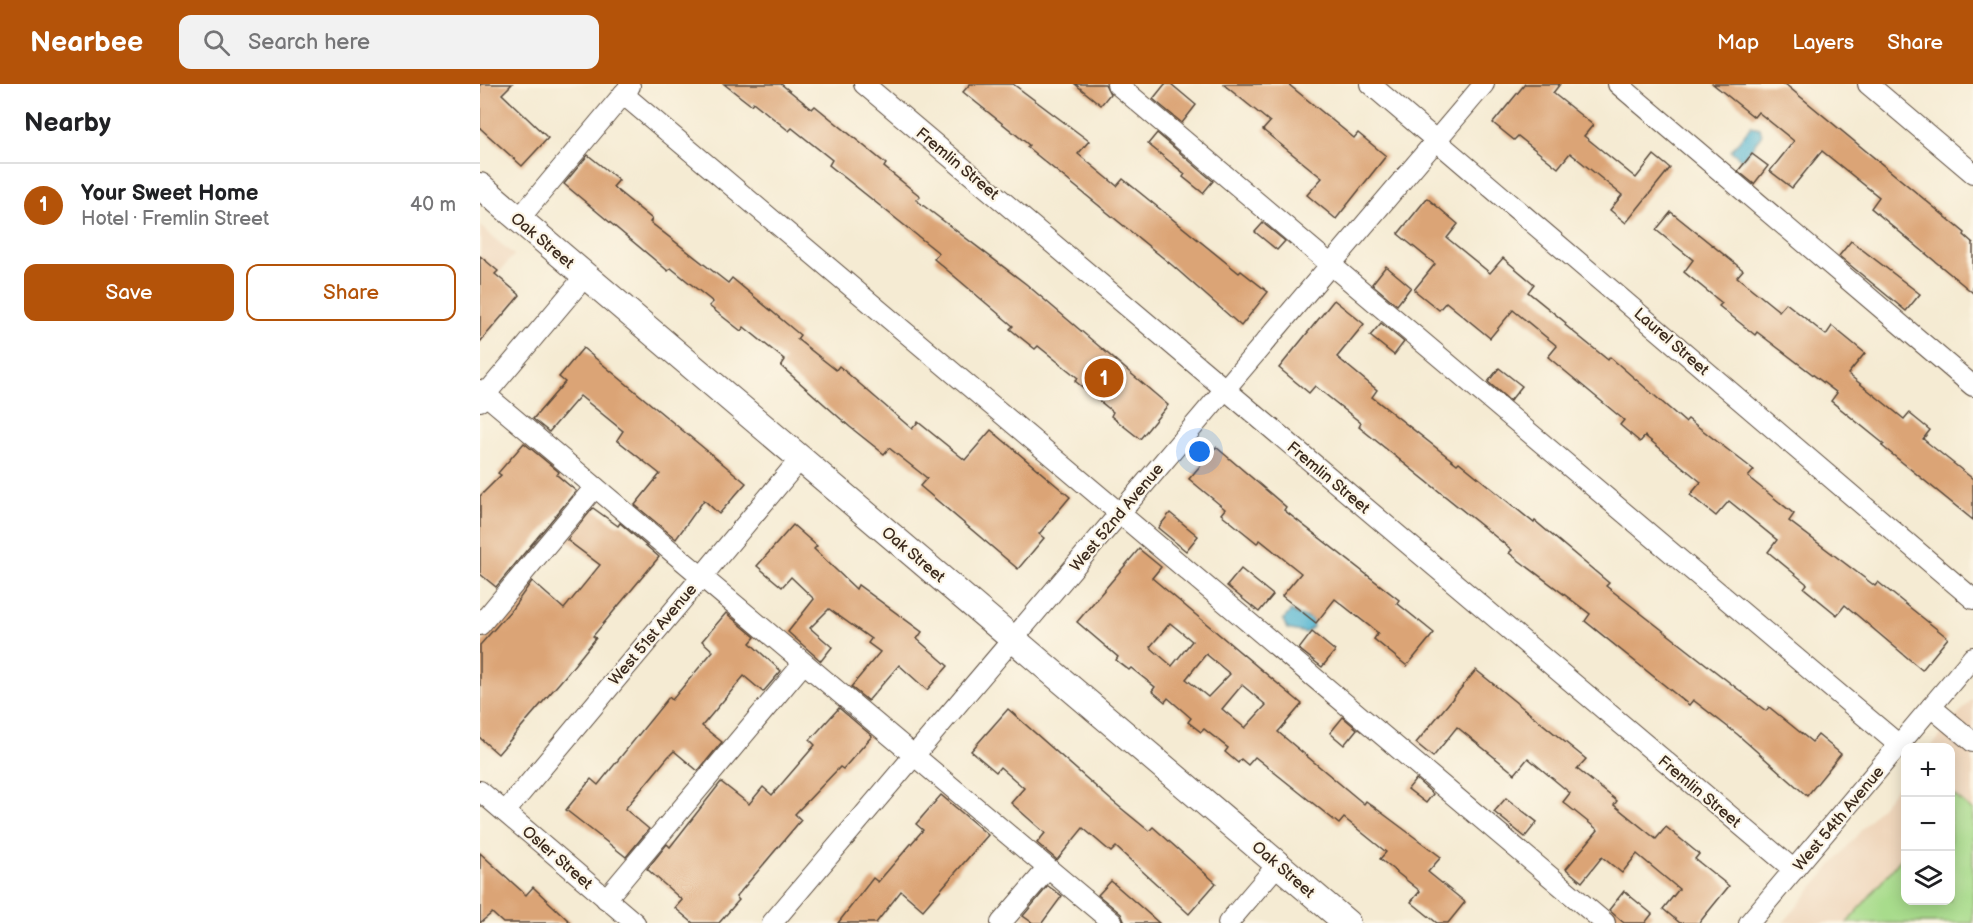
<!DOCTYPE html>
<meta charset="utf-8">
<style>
body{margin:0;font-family:"Balsamiq Sans",sans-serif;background:#f2f2f2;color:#202124}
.controls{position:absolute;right:18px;bottom:18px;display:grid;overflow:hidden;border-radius:12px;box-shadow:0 3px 15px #0003}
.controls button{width:54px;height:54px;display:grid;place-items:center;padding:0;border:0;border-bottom:2px solid #e0e0e0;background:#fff;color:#202124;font:30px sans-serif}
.you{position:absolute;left:720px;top:368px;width:21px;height:21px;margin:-15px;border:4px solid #fff;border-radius:50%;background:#1a73e8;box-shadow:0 0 0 9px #1a73e833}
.badge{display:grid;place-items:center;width:39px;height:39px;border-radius:50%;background:#b45309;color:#fff;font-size:20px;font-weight:700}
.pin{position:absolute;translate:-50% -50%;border:3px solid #fff;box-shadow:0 2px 6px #0006}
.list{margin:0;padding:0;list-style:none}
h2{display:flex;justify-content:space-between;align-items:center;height:78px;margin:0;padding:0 24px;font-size:26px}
h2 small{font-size:20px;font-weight:400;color:#757577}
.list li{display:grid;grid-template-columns:39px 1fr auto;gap:18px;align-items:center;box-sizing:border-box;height:84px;padding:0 24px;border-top:2px solid #e0e0e0}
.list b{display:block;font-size:22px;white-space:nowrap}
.list p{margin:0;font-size:20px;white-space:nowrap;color:#757577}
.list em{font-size:20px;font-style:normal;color:#757577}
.actions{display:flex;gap:12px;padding:18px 24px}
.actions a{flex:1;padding:14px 0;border:2px solid #b45309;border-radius:12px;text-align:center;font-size:21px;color:#b45309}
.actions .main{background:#b45309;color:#fff}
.icon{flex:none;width:33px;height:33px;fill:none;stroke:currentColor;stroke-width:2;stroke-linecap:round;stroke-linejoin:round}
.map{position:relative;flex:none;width:1493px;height:839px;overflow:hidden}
header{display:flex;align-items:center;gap:36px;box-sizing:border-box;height:84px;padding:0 30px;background:#b45309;color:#fff}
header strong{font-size:28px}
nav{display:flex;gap:33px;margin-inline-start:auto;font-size:21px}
.search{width:420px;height:54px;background:#f2f2f2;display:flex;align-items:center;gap:15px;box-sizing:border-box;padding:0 21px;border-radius:12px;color:#757577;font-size:22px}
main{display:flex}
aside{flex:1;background:#fff}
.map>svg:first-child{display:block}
.built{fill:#efd6bb}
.green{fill:#a8dc8c;stroke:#728355;stroke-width:1.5}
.water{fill:#54b6d2;stroke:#487078;stroke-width:1.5}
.building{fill:#dba476;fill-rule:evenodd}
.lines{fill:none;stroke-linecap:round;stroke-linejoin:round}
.minor-casing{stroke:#574739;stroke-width:22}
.major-casing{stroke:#574739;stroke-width:28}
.minor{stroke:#fff;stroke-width:20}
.major{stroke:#fff;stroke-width:26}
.labels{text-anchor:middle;stroke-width:4.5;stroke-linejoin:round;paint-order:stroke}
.street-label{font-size:16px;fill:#3b2a1e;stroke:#fcf5e5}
</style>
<header>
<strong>Nearbee</strong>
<div class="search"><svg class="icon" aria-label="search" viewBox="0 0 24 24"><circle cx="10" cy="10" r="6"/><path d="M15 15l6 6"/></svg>Search here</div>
<nav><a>Map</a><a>Layers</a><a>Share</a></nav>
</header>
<main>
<aside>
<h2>Nearby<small></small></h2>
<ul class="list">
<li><span class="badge">1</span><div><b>Your Sweet Home</b><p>Hotel · Fremlin Street</p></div><em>40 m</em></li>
</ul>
<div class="actions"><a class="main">Save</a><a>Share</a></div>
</aside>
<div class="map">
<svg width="1493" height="839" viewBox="0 0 1493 839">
<rect width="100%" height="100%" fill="#fcf5e5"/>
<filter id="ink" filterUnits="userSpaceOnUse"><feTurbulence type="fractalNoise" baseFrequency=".0167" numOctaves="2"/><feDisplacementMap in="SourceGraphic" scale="12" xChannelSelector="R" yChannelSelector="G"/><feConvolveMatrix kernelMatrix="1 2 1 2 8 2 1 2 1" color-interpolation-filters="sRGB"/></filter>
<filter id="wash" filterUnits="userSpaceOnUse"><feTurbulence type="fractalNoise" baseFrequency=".008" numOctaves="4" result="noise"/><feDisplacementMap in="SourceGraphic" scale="24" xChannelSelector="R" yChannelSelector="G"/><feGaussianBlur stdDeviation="1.35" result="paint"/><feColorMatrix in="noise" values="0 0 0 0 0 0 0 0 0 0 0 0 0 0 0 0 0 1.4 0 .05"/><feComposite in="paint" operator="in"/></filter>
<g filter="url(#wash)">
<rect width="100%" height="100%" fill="#f5ebd3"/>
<g class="built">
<polygon points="0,142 34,171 0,211"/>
<polygon points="1493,614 1493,839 1303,839 1425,694 1426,816 1470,816 1470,664 1451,663"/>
</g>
<polygon class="green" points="1475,712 1493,727 1493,839 1367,839 1425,770 1426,816 1470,816 1470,717"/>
<g class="water">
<polygon points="1271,42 1280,44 1282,51 1262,76 1251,67"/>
<polygon points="811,527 819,532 831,534 833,543 825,549 807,545 803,536"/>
</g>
<g id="blocks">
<g class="building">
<polygon points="0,0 32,0 22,10 68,54 42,82 0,44"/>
<polygon points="244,0 301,0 332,25 335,22 406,80 404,83 440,112 436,116 546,200 688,321 660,355 631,332 633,328 595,297 598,294 558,262 555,265 530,245 533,242 454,175 459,169 349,81 352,76 312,44 309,47 273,18 271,21"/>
<polygon points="490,0 533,0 609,57 598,70 637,102 643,95 759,189 761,187 788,208 761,242 693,182 547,63 549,61 483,8"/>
<polygon points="595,0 625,0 630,10 621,21"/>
<polygon points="685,0 691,0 716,21 702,39 673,15"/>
<polygon points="743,0 808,0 874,54 878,49 906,72 856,135 827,111 842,94 783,46 790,38"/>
<polygon points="1045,0 1080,0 1073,9 1113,41 1104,52 1156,94 1174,71 1190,84 1146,139 1130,126 1142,111 1090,69 1078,84 1038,52 1034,56 1013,39"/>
<polygon points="1233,0 1305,0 1485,149 1484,151 1493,159 1493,209 1391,124 1399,113 1342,67 1312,104 1290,87 1314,57 1278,28 1274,33"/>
<polygon points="677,49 733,97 723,109 703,93 705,90 668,60"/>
<polygon points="1272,70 1288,82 1274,100 1258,87"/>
<polygon points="108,71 139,96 133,103 172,135 170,138 248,199 252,194 320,251 317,255 356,286 359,282 432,345 438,338 485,376 511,346 590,413 559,450 564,454 538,485 440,402 447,394 409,364 404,370 370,343 301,282 305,276 264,243 261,247 229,222 233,218 191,184 188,187 84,100"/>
<polygon points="947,114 978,140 967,154 1010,189 1023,174 1054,200 1048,208 1086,239 1085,241 1128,276 1130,273 1205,338 1208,335 1274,386 1268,393 1314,430 1309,437 1395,502 1398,498 1468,554 1442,586 1365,521 1357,531 1324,504 1327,500 1288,468 1297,456 1249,417 1236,432 1210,411 1221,398 1165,352 1160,358 1140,341 1144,336 1068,273 1077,262 1033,226 1010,254 966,218 959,226 934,206 955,180 918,150"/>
<polygon points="1191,128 1263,186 1257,193 1299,227 1306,219 1346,251 1352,242 1385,269 1368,290 1424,335 1429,329 1450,346 1443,355 1493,395 1493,436 1402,362 1404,360 1351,317 1357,309 1277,248 1275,251 1239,222 1242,219 1204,188 1213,176 1176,146"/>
<polygon points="783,139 805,157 797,166 775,148"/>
<polygon points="1371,157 1440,210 1426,227 1359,172"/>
<polygon points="0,172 18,187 15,190 40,211 0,258"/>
<polygon points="906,182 931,203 917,221 892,200"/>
<polygon points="854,216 884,240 857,273 897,306 892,313 977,380 979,378 1054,439 1055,437 1129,499 1126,502 1286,627 1289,623 1332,658 1338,651 1361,670 1327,712 1257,650 1213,616 1209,621 1105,537 1110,530 1029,469 1032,466 879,343 881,339 835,302 829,309 799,284"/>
<polygon points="901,239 924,258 914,271 890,252"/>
<polygon points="103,264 266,399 239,430 224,416 196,455 155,421 180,390 137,356 143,347 100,312 69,348 53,335 85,298 79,293"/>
<polygon points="1019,284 1042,302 1030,317 1008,298"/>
<polygon points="44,359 79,388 77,391 96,407 16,503 0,490 0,412 21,391 18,389"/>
<polygon points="736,363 806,423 804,426 919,516 917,519 954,549 927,582 894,555 898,549 855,515 836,539 802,512 821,489 780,456 777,459 741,430 745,425 709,395"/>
<polygon points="113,424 138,442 140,439 179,473 113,552 116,554 87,590 18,670 0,654 0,561 32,525 52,497 84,525 120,481 87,456"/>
<polygon points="690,429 718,452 706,467 678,444"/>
<polygon points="313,441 337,462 334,465 376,505 378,501 442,548 437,555 468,582 447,606 419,581 388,617 371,603 400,568 388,559 391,555 349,525 330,544 352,563 341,577 308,548 334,515 311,493 302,503 277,482"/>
<path d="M659,465L681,483L672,494L822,620L798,648L884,720L886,717L961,773L948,788L985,818L968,839H957L931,818L940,807L900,775L906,768L864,734L859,740L775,673L768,681L761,675L758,679L745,668L748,664L724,645L721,648L708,638L711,634L688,614L685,618L672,607L675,603L651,584L649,586L636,576L638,573L597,538ZM690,539L712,557L692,582L670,563ZM726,570L750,590L728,613L706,595ZM762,601L786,621L765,644L742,625Z"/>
<polygon points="761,485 793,511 779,528 747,502"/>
<polygon points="246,529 275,553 270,559 301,587 283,608 264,592 222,642 242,658 218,687 194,667 188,673 145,725 169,745 146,773 86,726 111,695 118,701 189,613 192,616 233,567 222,557"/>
<polygon points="832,548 855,567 842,583 819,565"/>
<polygon points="996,586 1106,675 1097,685 1137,717 1134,721 1176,755 1186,743 1219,770 1215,775 1249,802 1219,839 1200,839 1183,825 1199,805 1157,770 1142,789 1122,773 1102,798 1086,785 1118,746 1083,718 1090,709 1048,674 1035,690 977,643 953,673 936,659"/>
<polygon points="359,624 392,652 363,685 360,683 315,730 321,736 256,813 259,816 239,839 213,839 195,824 202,816 167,785 187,760 190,763 241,698 269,720 283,703 292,711 335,661 330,656"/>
<polygon points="528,625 631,716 669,747 673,743 736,799 709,830 636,763 631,768 603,744 577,776 557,759 565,749 531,719 544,704 520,683 516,688 491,667"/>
<polygon points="863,633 877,645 864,661 850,649"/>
<polygon points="936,695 953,710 946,719 928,705"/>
<polygon points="461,711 508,751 443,826 421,807 396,839 358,839 393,794 398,798 443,746 436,740"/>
<polygon points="1026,714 1057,738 1045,753 1014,728"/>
<polygon points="0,769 46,811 53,803 91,839 23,839 12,829 0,839"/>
<polygon points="631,797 679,839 645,839 641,830 618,811"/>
<polygon points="568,802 582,812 562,839 553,839 543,832"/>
<polygon points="1144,807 1172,830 1165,839 1144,839 1129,826"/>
</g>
</g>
</g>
<g filter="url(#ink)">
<use href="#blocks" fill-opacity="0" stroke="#574739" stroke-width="1.5"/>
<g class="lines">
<g class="minor-casing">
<g id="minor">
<polyline points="384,0 1314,786"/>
<polyline points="637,0 1419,661"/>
<polyline points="890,0 1493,515"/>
<polyline points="1138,0 1493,302"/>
<polyline points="1388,0 1493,89"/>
<polyline points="143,10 1125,839"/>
<polyline points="39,135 150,2"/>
<polyline points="0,306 633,839"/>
<polyline points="0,317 106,191"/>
<polyline points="0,541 115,403"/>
<polyline points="1451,623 1493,658"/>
<polyline points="0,707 155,839"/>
<polyline points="25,728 321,374"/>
<polyline points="126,815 323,580"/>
<polyline points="292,839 1004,0"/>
<polyline points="521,839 568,784"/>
<polyline points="748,839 799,779"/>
<polyline points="1269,839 1493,573"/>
</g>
</g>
<g class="major-casing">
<polyline id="major" points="0,102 867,839"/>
</g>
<use href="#minor" class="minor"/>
<use href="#major" class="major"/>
</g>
</g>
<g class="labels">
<g class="street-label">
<text transform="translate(478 79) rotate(40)" y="6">Fremlin Street</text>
<text transform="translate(63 156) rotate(40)" y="6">Oak Street</text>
<text transform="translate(1192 257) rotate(41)" y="6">Laurel Street</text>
<text transform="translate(849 393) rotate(40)" y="6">Fremlin Street</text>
<text transform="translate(636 433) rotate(-50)" y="6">West 52nd Avenue</text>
<text transform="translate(434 470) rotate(40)" y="6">Oak Street</text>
<text transform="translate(172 550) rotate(-50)" y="6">West 51st Avenue</text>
<text transform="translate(1220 707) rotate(40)" y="6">Fremlin Street</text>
<text transform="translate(1358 734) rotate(-50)" y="6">West 54th Avenue</text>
<text transform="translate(78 773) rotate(41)" y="6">Osler Street</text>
<text transform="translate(804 785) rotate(41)" y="6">Oak Street</text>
</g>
</g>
</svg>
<div class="controls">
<button>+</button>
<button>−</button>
<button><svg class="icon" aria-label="layers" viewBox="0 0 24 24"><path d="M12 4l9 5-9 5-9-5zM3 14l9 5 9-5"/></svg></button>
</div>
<div class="you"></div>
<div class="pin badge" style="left:624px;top:294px">1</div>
</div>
</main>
